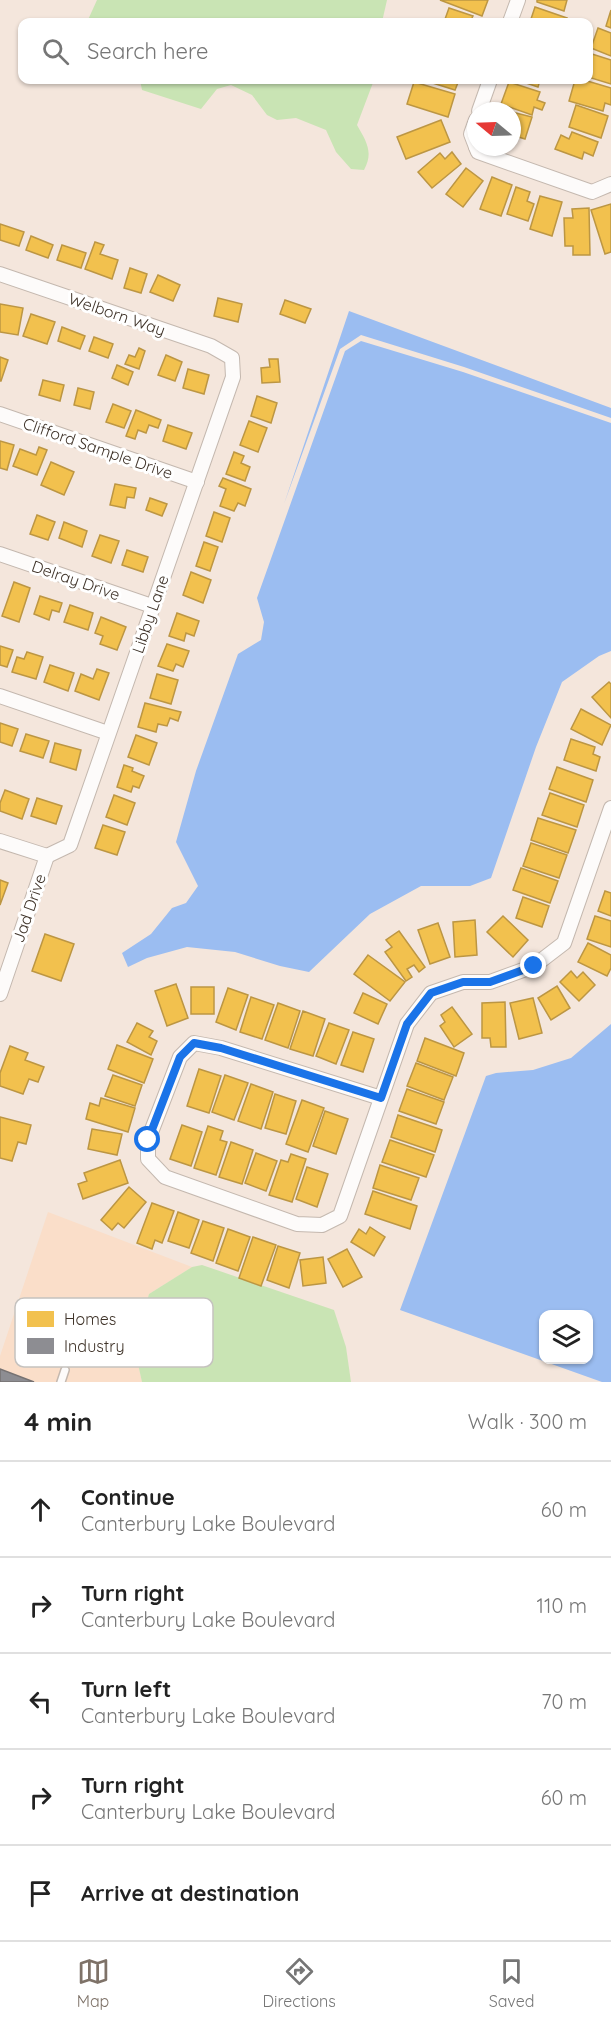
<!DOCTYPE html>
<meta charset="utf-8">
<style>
body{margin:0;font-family:Quicksand,sans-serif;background:#f2f2f2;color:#222}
.controls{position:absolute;right:18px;bottom:18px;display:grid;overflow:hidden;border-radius:12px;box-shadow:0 2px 4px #0004}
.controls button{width:54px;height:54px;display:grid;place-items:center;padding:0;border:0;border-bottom:2px solid #e0e0e0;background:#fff;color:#222;font:30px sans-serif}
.compass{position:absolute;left:467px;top:102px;width:54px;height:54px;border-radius:50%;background:#fff;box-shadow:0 2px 4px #0004;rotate:289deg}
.stop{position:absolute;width:18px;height:18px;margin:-14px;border:4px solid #1a73e8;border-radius:50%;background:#fff}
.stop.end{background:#1a73e8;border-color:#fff;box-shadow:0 2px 6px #0008}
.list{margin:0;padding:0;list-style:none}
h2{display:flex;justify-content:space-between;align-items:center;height:78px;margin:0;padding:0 24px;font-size:26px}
h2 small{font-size:20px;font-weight:400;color:#767676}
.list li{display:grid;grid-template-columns:39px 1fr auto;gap:18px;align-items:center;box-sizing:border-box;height:96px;padding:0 24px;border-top:2px solid #e0e0e0}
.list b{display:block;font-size:22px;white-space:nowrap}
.list p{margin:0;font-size:20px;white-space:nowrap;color:#767676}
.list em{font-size:20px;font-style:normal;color:#767676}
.icon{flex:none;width:33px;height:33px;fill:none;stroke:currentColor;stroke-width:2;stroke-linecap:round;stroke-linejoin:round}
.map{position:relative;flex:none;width:611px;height:1382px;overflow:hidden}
.search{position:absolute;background:#fff;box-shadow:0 2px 4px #0004;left:18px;right:18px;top:18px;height:66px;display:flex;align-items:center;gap:15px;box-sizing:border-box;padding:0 21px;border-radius:12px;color:#767676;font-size:22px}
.sheet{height:558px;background:#fff}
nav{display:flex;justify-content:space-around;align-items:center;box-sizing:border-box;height:84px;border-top:2px solid #e0e0e0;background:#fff;font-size:16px;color:#767676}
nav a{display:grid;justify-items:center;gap:3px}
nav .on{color:#7e7268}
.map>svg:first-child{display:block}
.built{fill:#fadec9}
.green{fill:#c9e4b4}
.water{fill:#9bbdf1;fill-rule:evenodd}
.homes{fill:#f2c14e;stroke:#bc9643;stroke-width:1.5}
.industry{fill:#8d8d92;stroke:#767272;stroke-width:1.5}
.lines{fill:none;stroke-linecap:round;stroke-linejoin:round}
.service-casing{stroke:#c4b8af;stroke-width:10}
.minor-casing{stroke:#c4b8af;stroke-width:16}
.service{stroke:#fdfbfa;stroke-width:7}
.minor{stroke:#fdfbfa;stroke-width:14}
.route{stroke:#1a73e8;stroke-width:8}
.labels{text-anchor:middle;stroke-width:6;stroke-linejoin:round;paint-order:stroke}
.street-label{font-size:16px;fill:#3f3329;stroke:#fff}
.key{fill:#fff;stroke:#c5c2bf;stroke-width:1.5}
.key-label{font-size:16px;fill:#3f3329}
</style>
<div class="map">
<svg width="611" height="1382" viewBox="0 0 611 1382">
<rect width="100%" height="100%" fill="#f4e6dc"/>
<polygon class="built" points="48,1212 192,1267 149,1294 134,1346 142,1382 0,1382 0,1356"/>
<g class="green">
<polygon points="97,0 387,0 382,22 87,22"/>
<path d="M140,80H374L357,125C366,141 374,152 364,170L351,169L336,152L326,130L296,118L277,120L267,115L252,95L231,85L217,89L201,109L142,90Z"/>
<polygon points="202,1265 334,1310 346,1347 351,1382 142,1382 134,1346 149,1294 192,1267"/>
</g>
<g class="water">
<polygon points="349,311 611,408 611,418 464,367 361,335 340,349 284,504"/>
<polygon points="361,341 463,372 611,423 611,651 599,656 562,682 536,747 491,878 470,886 421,886 370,914 309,972 280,966 235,952 187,947 147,958 128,967 122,953 151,934 172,908 186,903 198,886 176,842 196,771 238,654 261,640 264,622 257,598 345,351"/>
<path d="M611,1024V1382H602L400,1310L486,1076L496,1073L533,1070L571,1058ZM588,1314V1360H544V1314Z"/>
</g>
<g class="homes">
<polygon points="440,0 488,0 482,16"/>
<polygon points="537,0 567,0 564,11 537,2"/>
<polygon points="535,7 567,18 565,22 530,22"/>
<polygon points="449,8 473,16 470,22 444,22"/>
<polygon points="611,10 611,28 606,26"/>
<polygon points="598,28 611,33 611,56 591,48"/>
<polygon points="592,54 611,60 611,84 588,77 588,64"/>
<polygon points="423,80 459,80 455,90"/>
<polygon points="521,80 540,80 538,87 520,81"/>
<polygon points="575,80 584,80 611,88 611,105 605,103 603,111 569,101"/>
<polygon points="414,82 455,94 448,117 407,104"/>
<polygon points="509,82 540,92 537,100 545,103 542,110 534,107 532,115 501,104"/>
<polygon points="576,105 608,116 601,138 569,127"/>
<polygon points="512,112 532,117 525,139 512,135"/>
<polygon points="441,120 450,142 406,159 397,137"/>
<polygon points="572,132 598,142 593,156 584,152 582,159 555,149 561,135 569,139"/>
<polygon points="452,152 461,164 432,188 418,172 440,153 445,159"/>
<polygon points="466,168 483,181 463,207 446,194"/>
<polygon points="492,177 512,185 501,216 480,209"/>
<polygon points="516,187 530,192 527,201 534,204 528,221 507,214"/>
<polygon points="540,196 562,202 552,236 530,229"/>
<polygon points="611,204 611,252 605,254 591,210"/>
<polygon points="589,208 590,255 573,255 573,246 565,246 564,218 573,218 572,209"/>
<polygon points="0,224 24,232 19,246 0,240"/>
<polygon points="31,236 53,245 48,258 26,250"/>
<polygon points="95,242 104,245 100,254 118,260 112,279 85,269"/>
<polygon points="62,245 86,253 81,268 57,260"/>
<polygon points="130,268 147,274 141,293 124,288"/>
<polygon points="158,275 180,285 173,301 150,292"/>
<polygon points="218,298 242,304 238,322 214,316"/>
<polygon points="285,300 311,309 305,323 280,314"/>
<polygon points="0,304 23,308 18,335 0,332"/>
<polygon points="31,314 55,322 47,344 23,336"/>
<polygon points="62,327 85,336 80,349 58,341"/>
<polygon points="94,337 113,344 108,358 89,351"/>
<polygon points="139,348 145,351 139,369 125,364 129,355 135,357"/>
<polygon points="166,355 182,362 175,381 158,375"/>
<polygon points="0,357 8,360 1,381 0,381"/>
<polygon points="269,359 278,359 280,382 262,383 261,368 270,367"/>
<polygon points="117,365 133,372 128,385 112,378"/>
<polygon points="188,369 209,375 204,394 183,388"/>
<polygon points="43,380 64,385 60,401 39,395"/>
<polygon points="78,388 94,392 90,409 74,405"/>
<polygon points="257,396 277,403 271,423 251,416"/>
<polygon points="113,404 131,411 124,428 106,422"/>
<polygon points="136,410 161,420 158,428 149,425 146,433 138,430 135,439 126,436"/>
<polygon points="249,421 267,428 258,452 240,445"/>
<polygon points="168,425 192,433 186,449 163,441"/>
<polygon points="0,441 14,445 7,470 0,468"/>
<polygon points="39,447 47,450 37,475 13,466 20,449 36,455"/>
<polygon points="234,452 244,456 241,463 250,467 245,481 226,474"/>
<polygon points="51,462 74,472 64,495 41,485"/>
<polygon points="223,478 251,489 245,506 238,503 234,511 220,506 226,489 219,486"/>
<polygon points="115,484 136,488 134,498 127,497 125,508 110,505"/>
<polygon points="150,498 167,504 162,516 146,510"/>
<polygon points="214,512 230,518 222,542 206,536"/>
<polygon points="37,515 55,522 48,540 30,534"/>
<polygon points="64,522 87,531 82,547 59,538"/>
<polygon points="100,535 119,541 111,563 92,556"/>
<polygon points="204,542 218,547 210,571 196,566"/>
<polygon points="127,550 148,557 143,572 122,565"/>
<polygon points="191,572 211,580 203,603 183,595"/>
<polygon points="14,582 30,588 19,622 2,616"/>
<polygon points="40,596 62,603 59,612 52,610 49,620 34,614"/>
<polygon points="70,605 93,613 88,630 64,622"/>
<polygon points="177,613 199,621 194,636 186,633 184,641 169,636"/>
<polygon points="101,617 126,627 117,650 100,644 103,636 95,633"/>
<polygon points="167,644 189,651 183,667 176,664 173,671 158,666"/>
<polygon points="0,646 13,650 7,667 0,665"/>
<polygon points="27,652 43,657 36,679 12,672 17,657 24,659"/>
<polygon points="50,665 74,673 68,691 44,682"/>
<polygon points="97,669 109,673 99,700 75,691 81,674 93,679"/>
<polygon points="157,674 178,680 171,704 150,698"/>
<polygon points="609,682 611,684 611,718 592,697"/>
<polygon points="145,703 181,712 178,721 170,718 167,726 158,724 156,732 138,727"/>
<polygon points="581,709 611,725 602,745 571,729"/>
<polygon points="0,723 18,729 12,746 0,742"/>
<polygon points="26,734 49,741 43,758 20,751"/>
<polygon points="136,735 157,743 149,765 128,757"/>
<polygon points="571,739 595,747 593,754 600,757 596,771 564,760"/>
<polygon points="55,743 81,750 76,770 50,762"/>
<polygon points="124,765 133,768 132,771 144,776 139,788 133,786 131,792 117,787"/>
<polygon points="557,767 593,780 586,802 549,789"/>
<polygon points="5,790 29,799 22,819 0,811 0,803"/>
<polygon points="550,793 584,805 577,827 542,815"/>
<polygon points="114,795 135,803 127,825 106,817"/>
<polygon points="37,798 62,806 56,824 31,816"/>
<polygon points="538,818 576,830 568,853 531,840"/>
<polygon points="103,825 125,832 117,855 95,848"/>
<polygon points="531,843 567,855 559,878 523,866"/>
<polygon points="521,868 558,881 550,903 513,890"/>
<polygon points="0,880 8,883 0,905"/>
<polygon points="605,891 611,893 611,916 598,911"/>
<polygon points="523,897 549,906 542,927 516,918"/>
<polygon points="503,916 528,940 513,957 487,932"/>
<polygon points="595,916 611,921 611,947 587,939"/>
<polygon points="475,920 477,955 455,957 453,922"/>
<polygon points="438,923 450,957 430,964 418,930"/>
<polygon points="399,931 425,967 419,972 414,965 407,969 412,977 406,981 385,952 392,947 386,940"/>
<polygon points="45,934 74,944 61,981 32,971"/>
<polygon points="588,943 611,955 611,968 607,976 578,962"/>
<polygon points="368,955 405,982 390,1001 354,974"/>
<polygon points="571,971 577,978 583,972 595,985 579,1001 560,982"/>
<polygon points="176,984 188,1018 167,1026 155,991"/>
<polygon points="557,986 570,1008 551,1020 538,998"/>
<rect x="191" y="987" width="23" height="27"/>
<polygon points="228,988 248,995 236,1030 216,1022"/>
<polygon points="363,993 387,1004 378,1024 354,1013"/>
<polygon points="251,997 274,1005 262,1039 240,1032"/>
<polygon points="533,998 542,1033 519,1039 510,1003"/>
<polygon points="505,1002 506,1047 491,1047 490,1038 482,1038 482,1003"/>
<polygon points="278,1003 300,1011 288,1048 265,1040"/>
<polygon points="452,1007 472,1034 454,1047 440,1026 445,1022 441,1015"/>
<polygon points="303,1011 325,1019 313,1056 290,1049"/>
<polygon points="137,1023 153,1031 149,1037 157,1041 151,1055 127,1042"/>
<polygon points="329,1023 349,1030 336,1064 316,1056"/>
<polygon points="353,1032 374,1039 363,1072 341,1065"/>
<polygon points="425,1038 464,1053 456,1076 417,1061"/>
<polygon points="117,1045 153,1059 144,1083 108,1069"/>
<polygon points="10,1046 28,1053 25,1060 44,1067 38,1082 29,1079 23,1094 0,1086 0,1073"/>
<polygon points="416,1063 453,1077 444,1100 407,1086"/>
<polygon points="199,1069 221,1076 209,1113 187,1106"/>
<polygon points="113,1075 142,1085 135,1106 105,1096"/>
<polygon points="225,1075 248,1083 234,1120 212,1112"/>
<polygon points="251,1084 273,1092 261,1129 238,1121"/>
<polygon points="407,1089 444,1102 436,1124 399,1111"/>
<polygon points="275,1094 296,1101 286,1134 265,1128"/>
<polygon points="101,1098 135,1108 128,1132 86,1119 90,1103 99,1106"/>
<polygon points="302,1100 324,1108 308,1152 286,1144"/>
<polygon points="325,1111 348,1119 336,1154 313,1146"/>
<polygon points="398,1115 442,1130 435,1152 391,1137"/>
<polygon points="0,1117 31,1125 26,1144 18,1142 12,1161 0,1158"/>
<polygon points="182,1125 202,1132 191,1166 170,1159"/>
<polygon points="208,1126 223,1131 220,1140 227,1142 216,1175 194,1168"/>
<polygon points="92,1129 122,1134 117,1155 88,1149"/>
<polygon points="390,1140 434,1155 426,1177 382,1162"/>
<polygon points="231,1142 253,1150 242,1184 219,1177"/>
<polygon points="256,1153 277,1161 266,1191 245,1183"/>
<polygon points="291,1154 306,1159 292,1202 269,1195 281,1160 288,1162"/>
<polygon points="120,1160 128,1183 83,1199 78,1184 87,1181 84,1173"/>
<polygon points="380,1165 419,1178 411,1200 373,1188"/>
<polygon points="307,1167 328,1174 317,1207 296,1199"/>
<polygon points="129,1187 146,1202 124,1228 118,1223 112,1230 101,1220"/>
<polygon points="373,1191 417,1206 410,1229 365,1214"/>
<polygon points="152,1203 174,1211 162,1243 155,1240 152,1249 137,1243"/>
<polygon points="178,1212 199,1220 189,1248 168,1241"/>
<polygon points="203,1221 224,1228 213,1261 191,1253"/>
<polygon points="370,1227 385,1237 374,1256 351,1242 359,1229 366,1234"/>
<polygon points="228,1229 250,1237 238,1271 216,1263"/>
<polygon points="253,1237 276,1245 261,1286 239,1278"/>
<polygon points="278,1246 300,1253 289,1288 267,1280"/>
<polygon points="347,1249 362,1277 343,1287 328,1259"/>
<polygon points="323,1257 326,1283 303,1286 300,1260"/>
</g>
<polygon class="industry" points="0,1369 34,1382 0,1382"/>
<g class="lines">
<g class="service-casing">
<polyline id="service" points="61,1382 65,1370"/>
</g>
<g class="minor-casing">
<g id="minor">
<polyline points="510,22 518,0"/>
<polyline points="479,111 490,80"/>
<polyline points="476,120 471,134 476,147"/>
<polyline points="476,147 478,152 592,192 611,184"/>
<polyline points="0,274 211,346 232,358 233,377 70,845 47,856"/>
<polyline points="0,414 197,482"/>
<polyline points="0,554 152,606"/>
<polyline points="0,696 108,733"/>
<polyline points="0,841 47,856"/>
<polyline points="0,994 47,856"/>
<polyline points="381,1098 221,1048 194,1043 180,1057 148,1140 148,1159 165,1177 297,1224 322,1225 340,1216 407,1024 431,993 463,982 490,982 534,966 564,943 611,808"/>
</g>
</g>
<use href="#service" class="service"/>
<use href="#minor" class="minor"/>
</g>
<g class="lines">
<polyline class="route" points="148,1140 180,1057 194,1043 221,1048 381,1098 407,1024 431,993 463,982 490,982 534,966"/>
</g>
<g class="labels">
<g class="street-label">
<text transform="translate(117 314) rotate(19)" y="6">Welborn Way</text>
<text transform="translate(98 448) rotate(19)" y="6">Clifford Sample Drive</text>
<text transform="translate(76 580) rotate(19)" y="6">Delray Drive</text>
<text transform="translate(150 614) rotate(-71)" y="6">Libby Lane</text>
<text transform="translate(29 908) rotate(-71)" y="6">Jad Drive</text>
</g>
</g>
<rect x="15" y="1298" width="198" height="69" rx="9" class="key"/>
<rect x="27" y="1311" width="27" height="16" fill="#f2c14e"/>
<rect x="27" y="1338" width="27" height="16" fill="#8d8d92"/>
<g class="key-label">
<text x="64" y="1325">Homes</text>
<text x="64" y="1352">Industry</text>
</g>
</svg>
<div class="controls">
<button><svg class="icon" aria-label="layers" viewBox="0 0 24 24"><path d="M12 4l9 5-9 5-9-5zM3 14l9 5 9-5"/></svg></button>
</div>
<svg class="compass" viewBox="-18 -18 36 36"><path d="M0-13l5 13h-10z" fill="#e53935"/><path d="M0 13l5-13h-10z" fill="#767676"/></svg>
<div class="stop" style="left:148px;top:1140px"></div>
<div class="stop end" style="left:534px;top:966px"></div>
<div class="search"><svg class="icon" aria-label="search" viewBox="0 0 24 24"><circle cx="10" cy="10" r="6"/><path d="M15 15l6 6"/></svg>Search here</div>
</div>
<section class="sheet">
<h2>4 min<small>Walk · 300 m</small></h2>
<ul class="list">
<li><svg class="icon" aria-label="ahead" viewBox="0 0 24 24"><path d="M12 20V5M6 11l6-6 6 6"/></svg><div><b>Continue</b><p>Canterbury Lake Boulevard</p></div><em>60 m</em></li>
<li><svg class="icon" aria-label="right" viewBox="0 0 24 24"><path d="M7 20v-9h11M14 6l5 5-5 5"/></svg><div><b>Turn right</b><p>Canterbury Lake Boulevard</p></div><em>110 m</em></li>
<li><svg class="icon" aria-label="left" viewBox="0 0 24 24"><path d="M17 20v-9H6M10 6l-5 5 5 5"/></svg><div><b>Turn left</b><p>Canterbury Lake Boulevard</p></div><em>70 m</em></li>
<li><svg class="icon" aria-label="right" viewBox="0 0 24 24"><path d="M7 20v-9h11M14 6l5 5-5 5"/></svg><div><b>Turn right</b><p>Canterbury Lake Boulevard</p></div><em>60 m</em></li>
<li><svg class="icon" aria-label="arrive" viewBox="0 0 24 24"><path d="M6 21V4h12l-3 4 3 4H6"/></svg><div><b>Arrive at destination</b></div></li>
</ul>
</section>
<nav>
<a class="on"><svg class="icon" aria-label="map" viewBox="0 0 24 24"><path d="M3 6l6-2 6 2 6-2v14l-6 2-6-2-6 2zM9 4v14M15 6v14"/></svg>Map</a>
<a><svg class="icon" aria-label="directions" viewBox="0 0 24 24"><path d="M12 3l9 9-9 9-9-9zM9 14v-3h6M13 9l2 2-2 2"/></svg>Directions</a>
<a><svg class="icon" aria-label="saved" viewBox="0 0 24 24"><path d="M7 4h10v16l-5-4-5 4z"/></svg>Saved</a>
</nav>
